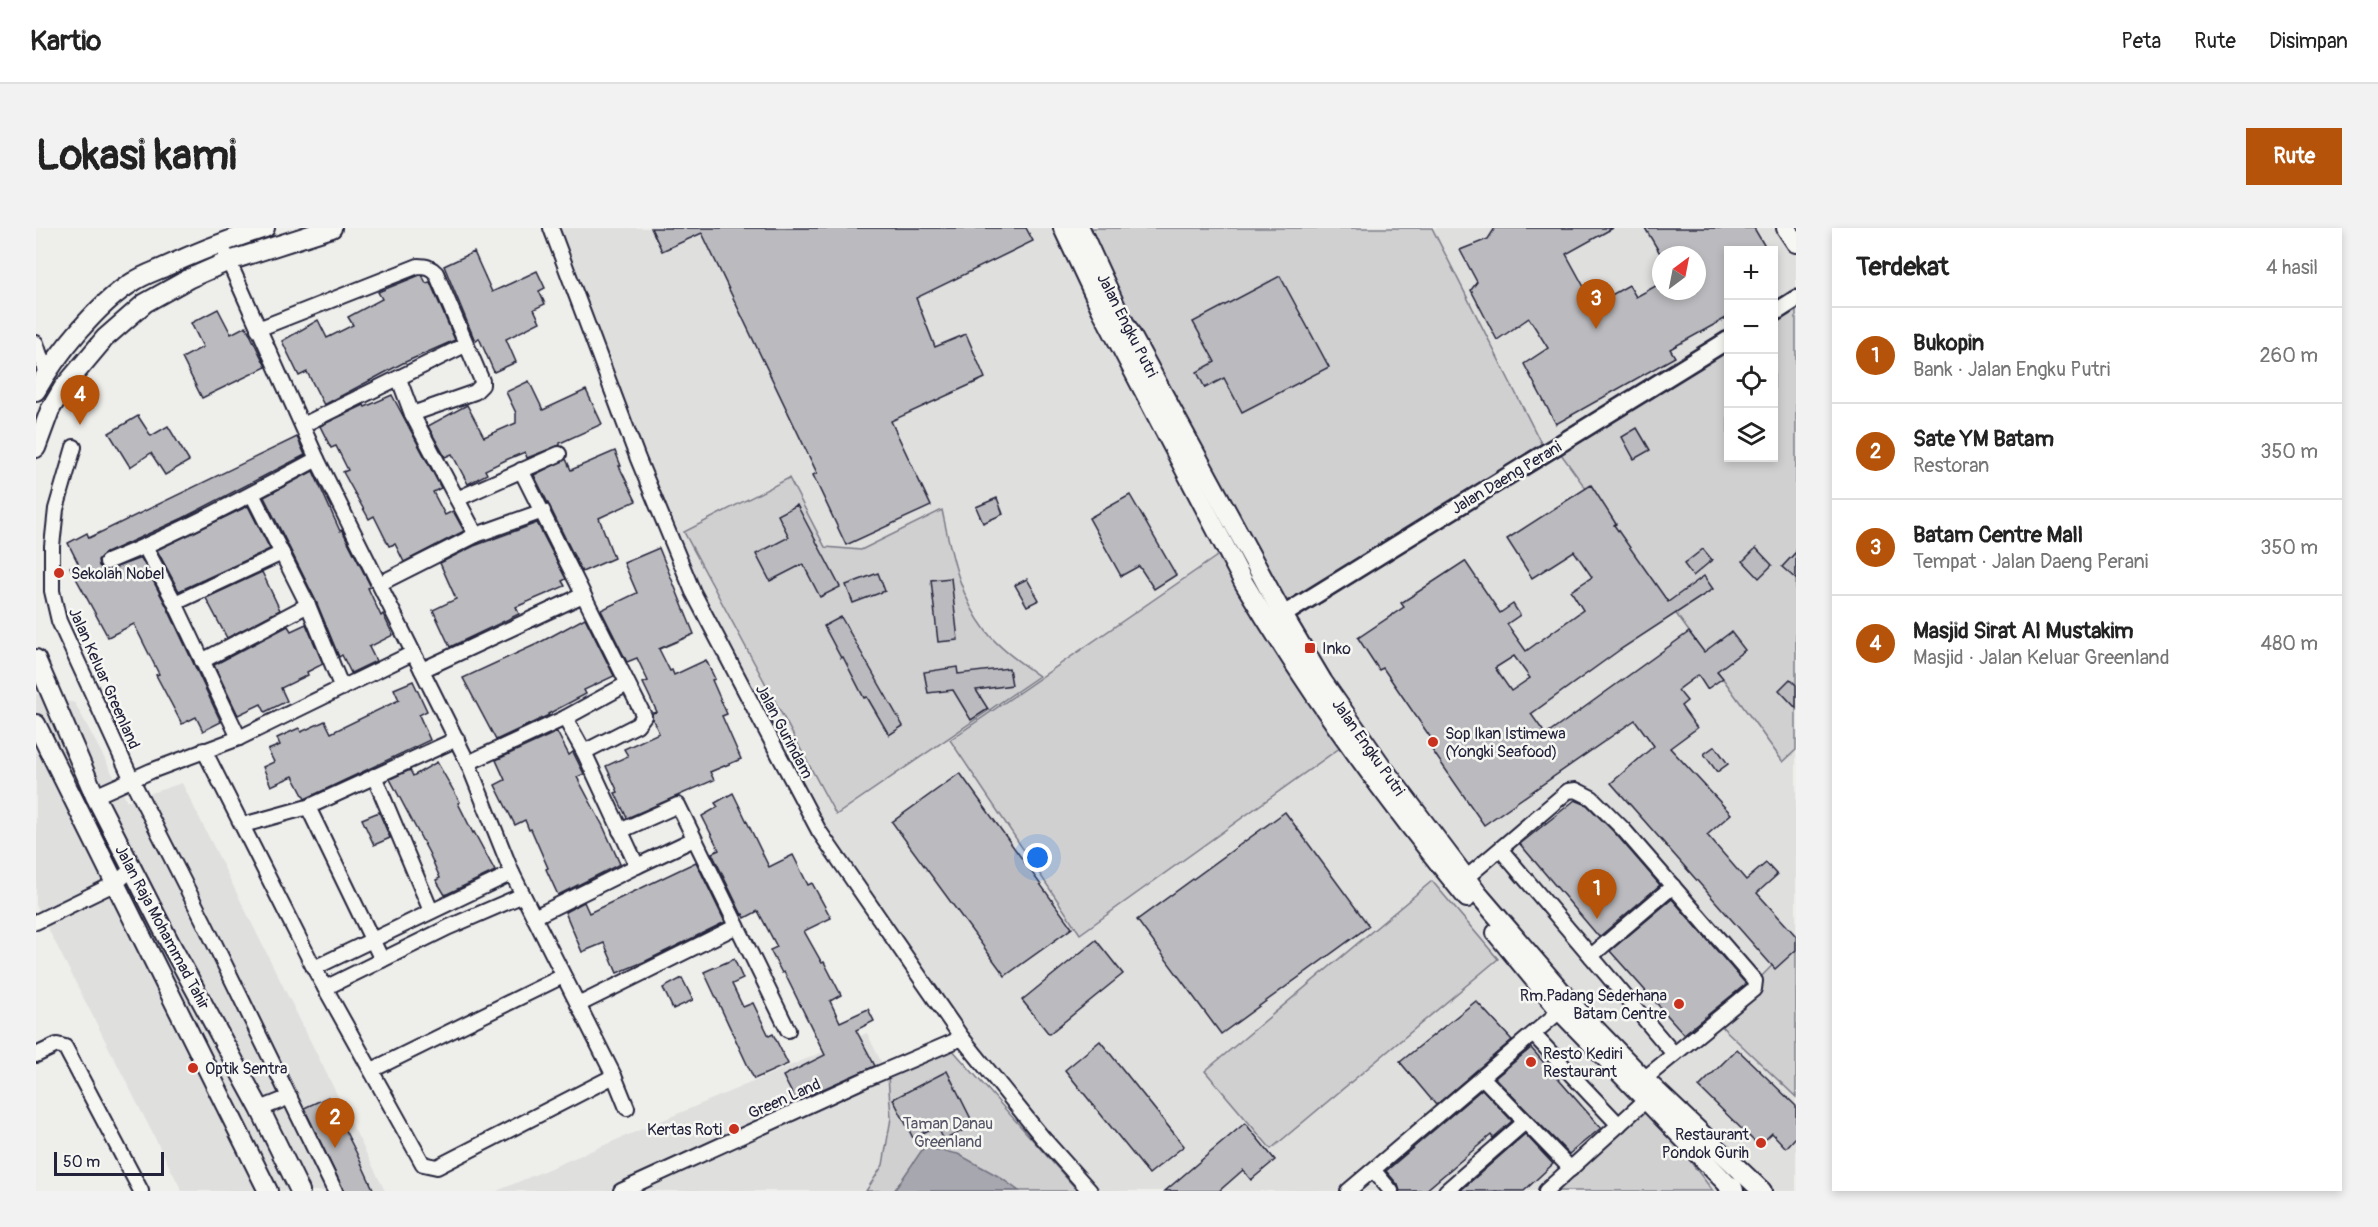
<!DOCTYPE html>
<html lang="id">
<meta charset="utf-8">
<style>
body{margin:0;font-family:Pangolin,sans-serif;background:#f2f2f2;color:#222}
.controls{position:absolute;right:18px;top:18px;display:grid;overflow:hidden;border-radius:0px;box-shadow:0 3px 9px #0003}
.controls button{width:54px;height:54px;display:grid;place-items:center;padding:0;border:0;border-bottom:2px solid #e0e0e0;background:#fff;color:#222;font:30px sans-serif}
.compass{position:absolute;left:1616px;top:18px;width:54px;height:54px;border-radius:50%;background:#fff;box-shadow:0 3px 9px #0003;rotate:32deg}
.scale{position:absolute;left:18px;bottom:15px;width:110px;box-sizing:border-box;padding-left:6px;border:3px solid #22223b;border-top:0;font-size:16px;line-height:21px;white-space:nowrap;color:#22223b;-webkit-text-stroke:4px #f6f6f2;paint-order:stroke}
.you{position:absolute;left:1002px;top:630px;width:21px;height:21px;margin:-15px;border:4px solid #fff;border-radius:50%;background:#1a73e8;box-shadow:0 0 0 9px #1a73e833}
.badge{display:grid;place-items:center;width:39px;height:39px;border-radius:50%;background:#b45309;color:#fff;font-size:20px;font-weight:700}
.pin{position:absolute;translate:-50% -50px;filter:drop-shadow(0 2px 3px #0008)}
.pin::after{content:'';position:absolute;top:32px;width:21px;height:18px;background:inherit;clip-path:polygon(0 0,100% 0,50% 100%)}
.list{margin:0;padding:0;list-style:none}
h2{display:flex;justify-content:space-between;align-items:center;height:78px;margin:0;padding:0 24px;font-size:26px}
h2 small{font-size:20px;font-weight:400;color:#767676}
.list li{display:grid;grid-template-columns:39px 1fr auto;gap:18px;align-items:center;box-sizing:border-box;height:96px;padding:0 24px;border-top:2px solid #e0e0e0}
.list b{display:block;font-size:22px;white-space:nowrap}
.list p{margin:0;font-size:20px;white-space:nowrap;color:#767676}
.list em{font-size:20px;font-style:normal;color:#767676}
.icon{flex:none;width:33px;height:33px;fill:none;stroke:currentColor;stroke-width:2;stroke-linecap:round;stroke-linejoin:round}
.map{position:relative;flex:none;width:1760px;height:963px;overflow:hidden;border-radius:0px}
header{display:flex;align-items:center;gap:36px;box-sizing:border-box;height:84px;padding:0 30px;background:#fff;border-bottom:2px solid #e0e0e0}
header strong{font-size:28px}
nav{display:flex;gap:33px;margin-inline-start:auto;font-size:21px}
.intro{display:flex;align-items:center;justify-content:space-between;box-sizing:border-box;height:144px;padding:0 36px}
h1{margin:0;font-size:42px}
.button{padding:15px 27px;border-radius:0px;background:#b45309;color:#fff;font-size:21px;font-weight:700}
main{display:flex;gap:36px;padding:0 36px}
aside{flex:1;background:#fff;border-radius:0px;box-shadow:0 3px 9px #0003}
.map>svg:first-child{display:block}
.built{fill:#dfdfde;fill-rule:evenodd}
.green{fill:#d0d0d1;stroke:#797986;stroke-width:1.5}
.water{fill:#a7a7af;stroke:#727281;stroke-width:1.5}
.building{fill:#bbbbbf;stroke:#22223b;stroke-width:1.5;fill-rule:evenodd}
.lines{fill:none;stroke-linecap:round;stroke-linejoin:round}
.minor-casing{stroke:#22223b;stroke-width:18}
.tertiary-casing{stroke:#22223b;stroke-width:21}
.secondary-casing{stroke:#22223b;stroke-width:22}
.trunk-casing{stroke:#22223b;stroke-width:27}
.minor{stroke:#f6f6f2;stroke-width:14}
.tertiary{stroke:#f6f6f2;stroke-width:16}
.secondary{stroke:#f6f6f2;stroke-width:18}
.trunk{stroke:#f6f6f2;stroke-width:22}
.poi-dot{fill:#c8321e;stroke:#f6f6f2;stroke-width:2}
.labels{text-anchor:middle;stroke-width:5;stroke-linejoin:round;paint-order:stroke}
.street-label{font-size:16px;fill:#22223b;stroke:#f6f6f2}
.poi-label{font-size:16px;fill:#22223b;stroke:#f6f6f2;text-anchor:start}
.park-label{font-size:16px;fill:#565668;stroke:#f6f6f2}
</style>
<header>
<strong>Kartio</strong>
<nav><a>Peta</a><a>Rute</a><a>Disimpan</a></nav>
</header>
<div class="intro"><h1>Lokasi kami</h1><a class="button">Rute</a></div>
<main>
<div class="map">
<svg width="1760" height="963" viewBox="0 0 1760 963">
<rect width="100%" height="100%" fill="#eeeeeb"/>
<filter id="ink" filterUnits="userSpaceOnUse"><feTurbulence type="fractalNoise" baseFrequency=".0167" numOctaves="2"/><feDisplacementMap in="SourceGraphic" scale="12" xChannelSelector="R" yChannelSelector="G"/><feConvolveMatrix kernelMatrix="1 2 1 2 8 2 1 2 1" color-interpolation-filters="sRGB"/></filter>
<g filter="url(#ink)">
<g class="built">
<path d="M515,0H1760V963H1054L1006,909L783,603L657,364ZM1692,22H1738V230H1692ZM1625,27H1661V63H1625Z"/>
<polygon points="0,466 39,475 91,573 146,555 349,963 146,963 0,677"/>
<polygon points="831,805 852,848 855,890 847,937 830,963 461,963"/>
</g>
<g class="green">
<polygon points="1050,0 1396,0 1508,221 1249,377 1084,76"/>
<polygon points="1760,81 1760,522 1747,534 1525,226 1692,122 1692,230 1738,230 1738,95"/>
<path d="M753,250L789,319L825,322L906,282C915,324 923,368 950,403C964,421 985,435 1003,448L800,587L648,304Z"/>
<polygon points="1184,326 1305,519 1044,706 914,512"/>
<polygon points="1396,653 1462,731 1235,921 1169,843"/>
<polygon points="1760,713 1760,869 1681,794"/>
<polygon points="915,820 1042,963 830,963 847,937 855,890 852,848"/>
<polygon points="1611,877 1677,963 1516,963"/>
</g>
<polygon class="water" points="888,919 922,926 962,948 983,963 858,963"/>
<g class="building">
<polygon points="615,0 990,0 997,13 880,70 899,119 930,106 949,150 855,193 895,278 810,317 777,247 781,245 666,5 626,23"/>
<polygon points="1459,0 1577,0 1530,26 1558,77 1593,57 1600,69 1625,55 1625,63 1661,63 1661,27 1625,27 1609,0 1718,0 1731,22 1692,22 1692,89 1634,121 1639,129 1520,196 1488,136 1512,120 1493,90 1461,112 1435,62 1441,54 1424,22 1452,11"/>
<polygon points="438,24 456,64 501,43 509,60 503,63 509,76 498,81 504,94 470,111 480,134 458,144 443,110 439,113 408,38"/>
<polygon points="384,47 386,47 390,55 394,54 419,112 367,135 288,177 271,144 263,148 246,113 282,92 291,110 317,97 312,89 346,71 342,64"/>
<polygon points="1244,48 1293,139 1206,184 1188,150 1169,160 1161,144 1179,134 1157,94"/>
<polygon points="182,81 195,106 210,98 230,139 166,170 146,130 167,119 155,95"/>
<polygon points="493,153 507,182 550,162 566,196 524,215 524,217 491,230 489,224 472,231 449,242 451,246 432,256 416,226 409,229 392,198 431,177 448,209 480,195 480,185 470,164"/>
<polygon points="356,167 405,260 397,264 409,287 417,283 428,303 368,334 359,316 353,318 338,288 333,291 307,244 312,242 300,218 295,220 284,198 328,177 329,179"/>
<polygon points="102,188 115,208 132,198 153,233 129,247 115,225 94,239 73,205"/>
<polygon points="1601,200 1614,222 1598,231 1586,209"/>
<polygon points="261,209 269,227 147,290 68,326 62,332 63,338 70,343 105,330 131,379 185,494 167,503 160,489 146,496 120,447 123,446 98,396 72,409 34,339 42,335 32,315 51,305 53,310"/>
<polygon points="579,223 585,238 583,238 600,273 563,290 578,330 546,344 498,247 530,231 535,242"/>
<polygon points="277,243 304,303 306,302 335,359 332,360 345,388 347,386 357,407 333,419 340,433 315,445 306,427 303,429 280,373 228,269"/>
<path d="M1555,257L1580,296L1578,297L1632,374L1668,348L1677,361L1585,421L1495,486L1510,507L1653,404L1668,424L1695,404L1709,422L1681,443L1687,450L1671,461L1662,447L1642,462L1651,473L1645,478L1661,500L1634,520L1695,586L1671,607L1672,608L1710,652L1730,635L1741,647L1721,665L1760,708V722L1739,741L1575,555L1618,518L1599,492L1448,597L1394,519L1399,516L1347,440L1343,442L1322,410L1368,379L1365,375L1429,333L1464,385L1477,376L1484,387L1471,396L1490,423L1547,382L1535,363L1556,349L1538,323L1496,350L1471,311ZM1478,428L1494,450L1475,463L1459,440Z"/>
<polygon points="1094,267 1140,347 1118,361 1103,338 1085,348 1053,290"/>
<polygon points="961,270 967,286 947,295 940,279"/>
<polygon points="761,277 804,359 784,369 767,336 734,353 720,326 753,309 742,287"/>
<polygon points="212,278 234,321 143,363 121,322"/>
<polygon points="501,295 530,351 526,353 529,358 480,379 483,386 414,419 397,382 420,371 404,335 438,318"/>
<polygon points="623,320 658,406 623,421 634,443 636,442 638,447 670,432 679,451 676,452 691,486 686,488 705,531 674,544 678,552 591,590 579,565 582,564 570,538 592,528 588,521 623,505 616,490 616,485 621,484 607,455 612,453 601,430 591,434 565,382 601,365 588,335"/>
<polygon points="1720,320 1736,337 1723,350 1707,333"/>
<polygon points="1667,321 1676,332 1657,348 1648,336"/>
<polygon points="1760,324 1760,351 1746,339"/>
<polygon points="226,344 244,382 191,410 170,370"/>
<polygon points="842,345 849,363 817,375 810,357"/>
<polygon points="915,350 922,412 902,414 895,352"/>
<polygon points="991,351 1003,372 991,378 979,357"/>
<polygon points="805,389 867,498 853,507 831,469 828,470 807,429 805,430 788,398"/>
<polygon points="549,390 578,448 548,462 550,466 512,486 513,487 460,512 427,450 501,416"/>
<polygon points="270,396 287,436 271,444 272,447 245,460 251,473 229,484 225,476 202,487 178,437 252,398 255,403"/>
<polygon points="921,439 922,446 973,440 976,457 940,462 952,481 935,492 917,462 892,465 888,444"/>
<polygon points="1754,451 1760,457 1760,480 1743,462"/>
<polygon points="377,453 391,483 383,487 394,512 269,571 257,548 235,558 227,539 238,534 232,522 244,517 241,510 263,500 265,504 289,493 295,505 363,472 358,461"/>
<polygon points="521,504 533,527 537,524 548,546 541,549 567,598 584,636 522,667 510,641 512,640 495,601 493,602 489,592 479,597 459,557 469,552 460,532"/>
<polygon points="1679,518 1692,536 1681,544 1668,526"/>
<polygon points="401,534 424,574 422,575 437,605 438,604 459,643 409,667 400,652 404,650 393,625 354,551 374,542 377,548"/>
<polygon points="924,545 1036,700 969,748 856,594"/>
<polygon points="697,565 733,639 757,627 772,657 776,655 795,690 768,703 786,735 788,734 805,767 794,773 804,794 832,781 838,793 820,802 839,838 760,873 747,848 789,827 748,744 746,745 734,722 741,719 722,683 709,690 707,686 706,687 676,625 683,622 666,588 682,579 679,575"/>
<polygon points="1539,572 1551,577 1579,605 1624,657 1563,709 1484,616"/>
<polygon points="343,584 354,610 338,617 326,591"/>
<polygon points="1249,584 1333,698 1185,806 1101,692"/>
<polygon points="660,634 689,694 610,733 581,745 568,715 546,724 529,684 548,674 553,685"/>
<polygon points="1636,671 1710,756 1648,806 1574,723"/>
<polygon points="1060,712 1087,746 1013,806 986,772"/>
<polygon points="698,731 707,751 696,756 707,779 717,775 733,808 737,806 752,836 718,851 668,744"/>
<polygon points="646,750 657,772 637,781 627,760"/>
<polygon points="1440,773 1476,812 1400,877 1364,834"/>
<polygon points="1064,813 1148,918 1113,946 1029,842"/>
<polygon points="1495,820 1565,900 1533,926 1459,850"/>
<polygon points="1701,821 1760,878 1760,909 1750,920 1736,905 1723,918 1663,859"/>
<polygon points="911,843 938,897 908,912 901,898 877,910 857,871"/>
<polygon points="1446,861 1476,893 1457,910 1455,907 1389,963 1364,963 1362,957 1350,943"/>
<polygon points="292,869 320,924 338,963 308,963 268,880"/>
<polygon points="1209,895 1239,932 1215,952 1207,942 1183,963 1129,963"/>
<polygon points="1489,906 1517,936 1488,963 1424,963"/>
</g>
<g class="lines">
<g class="minor-casing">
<g id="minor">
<polyline points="515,0 602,231 657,364 783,603 926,810 1006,909 1054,963"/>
<polyline points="189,25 281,231 432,535 476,645 578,848 591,880"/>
<path d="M222,101L382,38C390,38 394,39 400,45L446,153V157L439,164L376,186"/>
<polyline points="0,115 10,146"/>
<polyline points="363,151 376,186 440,307"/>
<polyline points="267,197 429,117"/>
<polyline points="38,219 20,281 16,318 16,363 23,393 96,552 168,694 299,963"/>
<polyline points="485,242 608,488 601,497 548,524"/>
<polyline points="216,266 272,377 306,460"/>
<polyline points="421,271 523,226"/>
<polyline points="109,319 139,375 203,510"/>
<path d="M71,334C143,305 212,268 281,231"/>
<polyline points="345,355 440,307 507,283"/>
<polyline points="139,375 246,325"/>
<polyline points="166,433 272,377"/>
<polyline points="386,442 547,367"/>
<polyline points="168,522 278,740 387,936 401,939 578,848"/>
<polyline points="432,535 529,490 591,456"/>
<polyline points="338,548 395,683"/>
<polyline points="59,568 115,543 203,510 377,425"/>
<polyline points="272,579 346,732"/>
<polyline points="207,597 272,579 421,511"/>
<polyline points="584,603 642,577 752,802"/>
<polyline points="1465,622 1638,826"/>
<polyline points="601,638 658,611"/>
<polyline points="1430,650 1532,563 1540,562 1556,570 1587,601 1719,753 1718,761 1608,851"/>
<polyline points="498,689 601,638 548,524 529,490"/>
<polyline points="0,694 80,655 96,641"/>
<polyline points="1555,728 1637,658"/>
<polyline points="278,740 476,645"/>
<polyline points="289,760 413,699 487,667"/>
<polyline points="542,777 701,698"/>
<polyline points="1497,806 1583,897"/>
<polyline points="0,827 21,817 29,819 105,963"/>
<polyline points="336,842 527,748"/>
<polyline points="1446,849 1535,941"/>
<polyline points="224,881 254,869"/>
<polyline points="1338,943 1355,963"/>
<polyline points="585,963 830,851 926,810"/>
<polyline points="1312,963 1524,783"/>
<polyline points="1410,963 1489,894"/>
<polyline points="1510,963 1610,872"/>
</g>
</g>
<g class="tertiary-casing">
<g id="tertiary">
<polyline points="1738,85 1760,71"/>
<polyline points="1247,387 1692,112"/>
</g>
</g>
<g class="secondary-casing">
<g id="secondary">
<path d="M1027,0L1065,81L1208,355C1274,466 1349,570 1431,670"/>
<polyline points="1044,0 1081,81 1247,387 1287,454 1347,540 1442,666 1543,784 1608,851 1726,963"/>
<polyline points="1750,0 1760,15"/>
<path d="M0,163C20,127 62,75 97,54C107,47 120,43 131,38C163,23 195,11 229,0"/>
<polyline points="0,220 14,182 27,160 69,110 109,75 154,50 193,33 296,0"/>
<polyline points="0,431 59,568 135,717 224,881 264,963"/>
<polyline points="0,496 232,963"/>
<polyline points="1460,705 1524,783 1698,963"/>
</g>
</g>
<g class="trunk-casing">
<polyline id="trunk" points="1695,960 1696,963"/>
</g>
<use href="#minor" class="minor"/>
<use href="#tertiary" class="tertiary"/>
<use href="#secondary" class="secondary"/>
<use href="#trunk" class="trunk"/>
</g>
</g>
<g class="poi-dot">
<circle cx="23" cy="345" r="6"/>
<rect x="1268" y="414" width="12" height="12" rx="3"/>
<circle cx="1397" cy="514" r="6"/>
<circle cx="1643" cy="776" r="6"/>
<circle cx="1495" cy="834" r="6"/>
<circle cx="157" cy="840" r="6"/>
<circle cx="698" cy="901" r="6"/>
<circle cx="1725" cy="915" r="6"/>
</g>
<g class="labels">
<g class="street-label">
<text transform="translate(1092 97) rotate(63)" y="6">Jalan Engku Putri</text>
<text transform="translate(1470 249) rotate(-31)" y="6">Jalan Daeng Perani</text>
<text transform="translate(69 450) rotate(66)" y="6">Jalan Keluar Greenland</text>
<text transform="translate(749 503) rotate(62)" y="6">Jalan Gurindam</text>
<text transform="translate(1333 519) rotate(55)" y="6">Jalan Engku Putri</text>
<text transform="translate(127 699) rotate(62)" y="6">Jalan Raja Mohammad Tahir</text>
<text transform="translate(748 870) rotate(-24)" y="6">Green Land</text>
</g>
<g class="poi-label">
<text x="35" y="351">Sekolah Nobel</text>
<text x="1286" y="426">Inko</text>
<text x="1409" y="511">Sop Ikan Istimewa<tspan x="1409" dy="18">(Yongki Seafood)</tspan></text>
<text x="1631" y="773" text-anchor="end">Rm.Padang Sederhana<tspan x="1631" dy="18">Batam Centre</tspan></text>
<text x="1507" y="831">Resto Kediri<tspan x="1507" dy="18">Restaurant</tspan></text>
<text x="169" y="846">Optik Sentra</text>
<text x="686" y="907" text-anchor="end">Kertas Roti</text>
<text x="1713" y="912" text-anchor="end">Restaurant<tspan x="1713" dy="18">Pondok Gurih</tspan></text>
</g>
<g class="park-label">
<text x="912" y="901">Taman Danau<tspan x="912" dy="18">Greenland</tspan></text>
</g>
</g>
</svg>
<div class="controls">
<button>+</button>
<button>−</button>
<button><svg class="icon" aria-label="locate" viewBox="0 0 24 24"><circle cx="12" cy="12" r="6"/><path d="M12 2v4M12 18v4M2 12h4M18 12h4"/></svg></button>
<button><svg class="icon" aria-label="layers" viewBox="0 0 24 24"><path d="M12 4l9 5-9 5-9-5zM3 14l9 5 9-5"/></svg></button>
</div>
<svg class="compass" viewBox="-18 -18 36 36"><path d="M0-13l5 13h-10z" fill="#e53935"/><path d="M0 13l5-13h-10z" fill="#767676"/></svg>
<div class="scale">50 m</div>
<div class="you"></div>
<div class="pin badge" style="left:1561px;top:691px">1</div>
<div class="pin badge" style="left:299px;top:920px">2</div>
<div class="pin badge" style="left:1560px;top:101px">3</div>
<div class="pin badge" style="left:44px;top:197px">4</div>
</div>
<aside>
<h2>Terdekat<small>4 hasil</small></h2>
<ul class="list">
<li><span class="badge">1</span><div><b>Bukopin</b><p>Bank · Jalan Engku Putri</p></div><em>260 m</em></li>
<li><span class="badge">2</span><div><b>Sate YM Batam</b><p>Restoran</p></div><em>350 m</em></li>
<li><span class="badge">3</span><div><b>Batam Centre Mall</b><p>Tempat · Jalan Daeng Perani</p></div><em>350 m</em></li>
<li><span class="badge">4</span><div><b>Masjid Sirat Al Mustakim</b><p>Masjid · Jalan Keluar Greenland</p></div><em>480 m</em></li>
</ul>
</aside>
</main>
